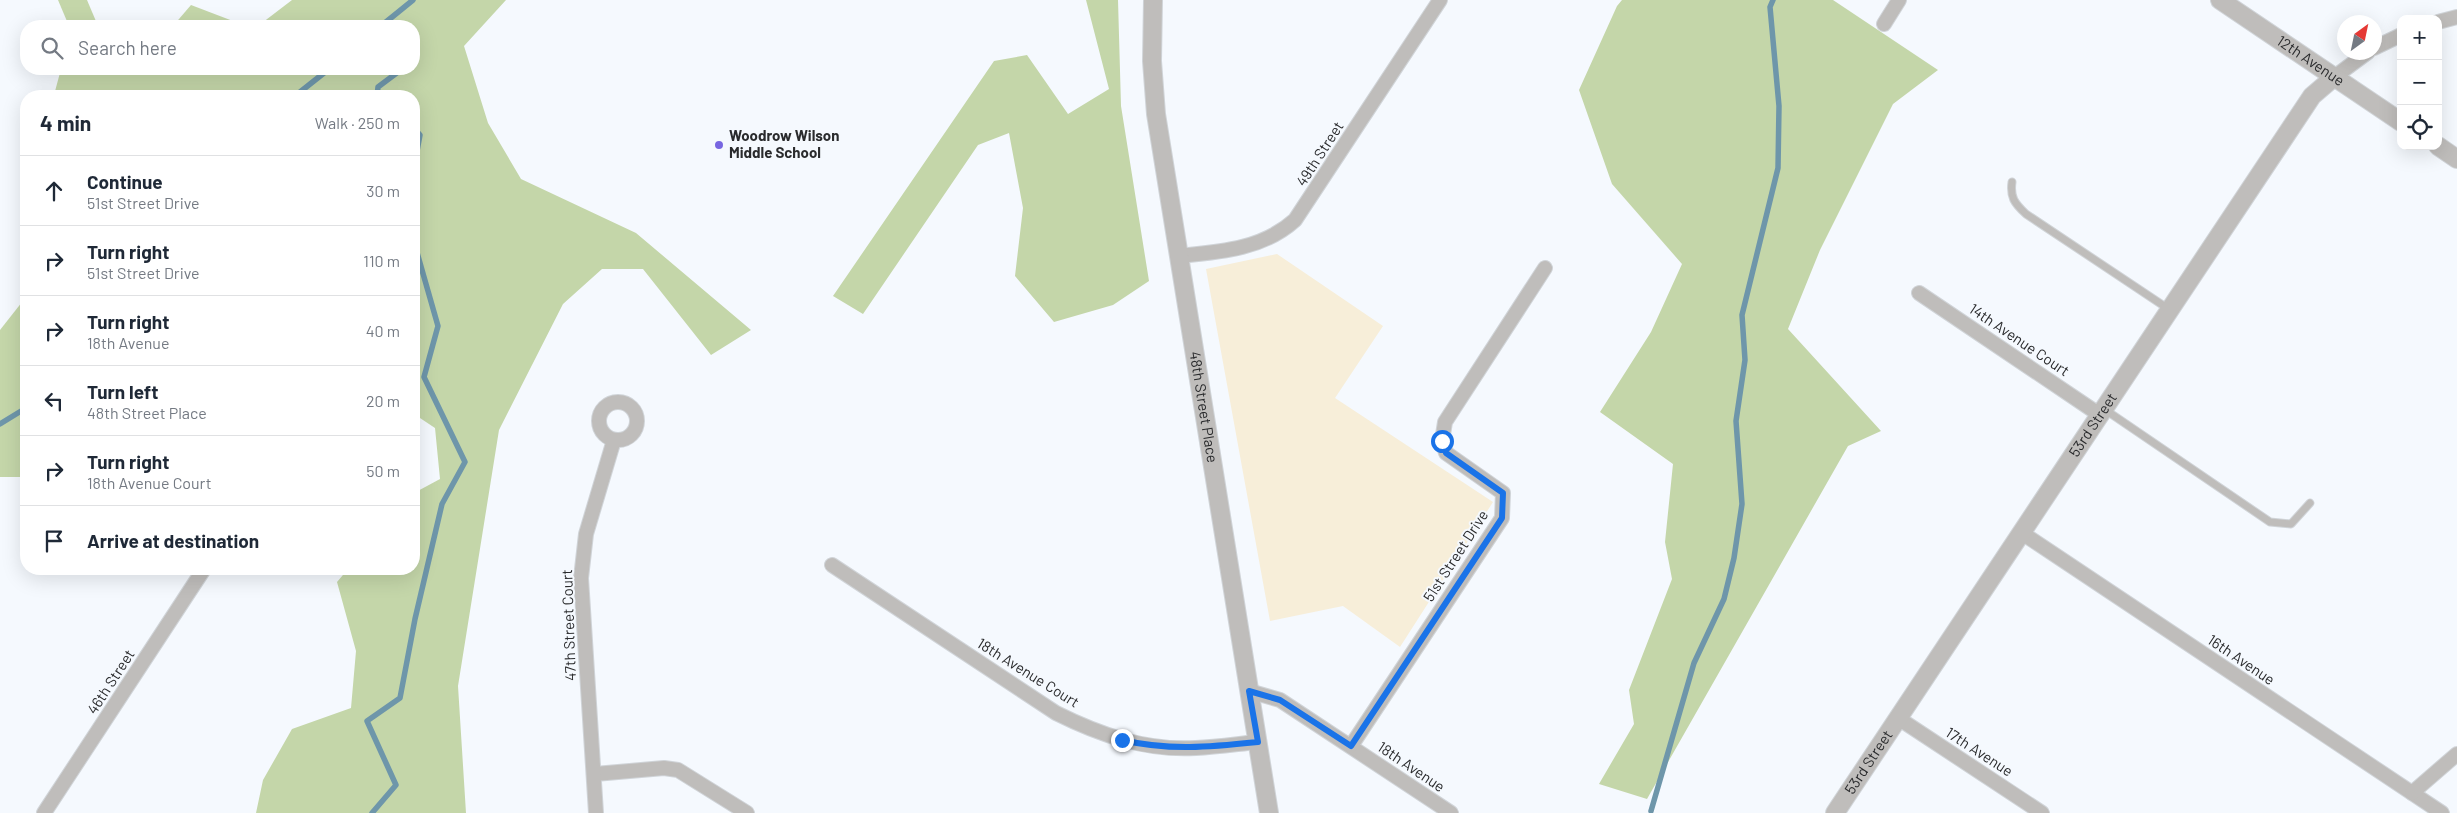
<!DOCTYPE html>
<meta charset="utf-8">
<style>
body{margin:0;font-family:Barlow,sans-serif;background:#f6f6f7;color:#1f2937}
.controls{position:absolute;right:15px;top:15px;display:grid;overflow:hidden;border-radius:10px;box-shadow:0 5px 20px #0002}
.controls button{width:45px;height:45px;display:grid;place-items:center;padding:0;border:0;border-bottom:1px solid #e0e1e3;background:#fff;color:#1f2937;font:25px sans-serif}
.compass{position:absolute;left:2337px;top:15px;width:45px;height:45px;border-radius:50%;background:#fff;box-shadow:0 5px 20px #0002;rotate:33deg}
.stop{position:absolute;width:15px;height:15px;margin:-11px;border:4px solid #1a73e8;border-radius:50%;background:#fff}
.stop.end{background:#1a73e8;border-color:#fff;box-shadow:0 1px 5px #0008}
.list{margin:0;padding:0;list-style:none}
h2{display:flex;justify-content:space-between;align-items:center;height:65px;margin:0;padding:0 20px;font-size:21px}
h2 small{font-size:16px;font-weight:400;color:#747a83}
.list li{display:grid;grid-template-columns:32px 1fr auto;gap:15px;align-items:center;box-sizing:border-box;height:70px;padding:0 20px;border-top:1px solid #e0e1e3}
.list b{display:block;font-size:19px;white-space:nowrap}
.list p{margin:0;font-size:16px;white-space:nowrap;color:#747a83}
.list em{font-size:16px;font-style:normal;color:#747a83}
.icon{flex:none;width:28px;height:28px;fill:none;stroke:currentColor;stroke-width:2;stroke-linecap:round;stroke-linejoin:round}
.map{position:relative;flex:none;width:2457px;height:813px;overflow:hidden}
.search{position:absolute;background:#fff;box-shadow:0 5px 20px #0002;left:20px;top:20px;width:400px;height:55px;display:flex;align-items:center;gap:12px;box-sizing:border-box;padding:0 18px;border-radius:20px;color:#747a83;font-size:19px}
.panel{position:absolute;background:#fff;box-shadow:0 5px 20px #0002;left:20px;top:90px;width:400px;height:485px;border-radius:20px}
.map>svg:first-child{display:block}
.commercial{fill:#f7eed9}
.green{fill:#c4d6a9}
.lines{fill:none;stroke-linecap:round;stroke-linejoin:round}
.stream{stroke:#6e96aa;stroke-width:5.5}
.service-casing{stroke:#d0d4d8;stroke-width:9}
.minor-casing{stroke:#d0d4d8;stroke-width:16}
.tertiary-casing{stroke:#d0d4d8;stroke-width:20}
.service{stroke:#bfbdbb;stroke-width:7}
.minor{stroke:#bfbdbb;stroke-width:14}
.tertiary{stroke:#bfbdbb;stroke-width:18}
.route{stroke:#1a73e8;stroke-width:6}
.poi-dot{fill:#7766e1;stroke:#f5f9fe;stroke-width:2}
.labels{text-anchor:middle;stroke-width:4;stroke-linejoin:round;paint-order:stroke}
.street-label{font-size:15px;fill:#2a2b2d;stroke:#f5f9fe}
.poi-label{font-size:15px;font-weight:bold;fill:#2a2b2d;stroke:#f5f9fe;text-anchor:start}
</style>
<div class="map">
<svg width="2457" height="813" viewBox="0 0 2457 813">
<rect width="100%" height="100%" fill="#f5f9fe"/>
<polygon class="commercial" points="1277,254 1383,326 1335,398 1493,502 1400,647 1343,606 1270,621 1206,269"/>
<g class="green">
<polygon points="58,0 87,0 98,26 69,26"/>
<polygon points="292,0 506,0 464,46 488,123 521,179 636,233 751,330 711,355 643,269 602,269 563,304 499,430 458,686 466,813 256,813 263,780 292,729 351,708 356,651 337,582 348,569 414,569 414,493 440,479 435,428 414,414 414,96 54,95 61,69 414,69 414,26 258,26"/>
<polygon points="1086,0 1118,0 1121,106 1149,281 1113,305 1054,322 1015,276 1023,208 1009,133 978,145 863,314 833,296 994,61 1027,55 1068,114 1109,89"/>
<polygon points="1622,0 1833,0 1938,70 1893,104 1820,250 1788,329 1881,431 1848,446 1647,799 1599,784 1634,724 1629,690 1672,579 1665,542 1673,464 1600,412 1651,332 1682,264 1612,184 1579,90 1617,6"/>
<polygon points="191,5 246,26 173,26"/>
<polygon points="26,297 26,477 0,477 0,330"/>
</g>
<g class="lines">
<g class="stream">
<polyline points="381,26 413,0"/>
<polyline points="295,96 329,69"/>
<polyline points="377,96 378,87 402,69"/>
<polyline points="414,128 420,135 414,167"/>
<polyline points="0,424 26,408"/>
<polyline points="1651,811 1694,663 1724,599 1734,558 1742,504 1736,421 1745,360 1742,315 1778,168 1779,106 1770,7 1773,0"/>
<polyline points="372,813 396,785 367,721 400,698 415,619 442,504 465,462 424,377 438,326 416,249 414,234"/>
</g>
<g class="service-casing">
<g id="service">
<path d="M2012,182C2010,197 2014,203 2026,214L2170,310"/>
<polyline points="2104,409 2270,522 2291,524 2310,503"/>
</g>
</g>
<g class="minor-casing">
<g id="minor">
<polyline points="2438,22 2457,17"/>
<polyline points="1884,24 1899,0"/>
<polyline points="2374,48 2401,35"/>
<polyline points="2333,78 2368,52"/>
<path d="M1179,256C1221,252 1263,249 1295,220L1440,0"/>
<polyline points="1919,293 2100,415"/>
<circle cx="618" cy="421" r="19"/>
<polyline points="2022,533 2442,813"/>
<path d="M832,565L1056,713C1100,735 1146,751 1196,748C1217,747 1237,744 1257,742"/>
<polyline points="1249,691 1280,700 1451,813"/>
<polyline points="1898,718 2042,813"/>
<polyline points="1351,746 1502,518 1503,493 1446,453 1442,441 1445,422 1545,268"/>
<polyline points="595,774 664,768 678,770 747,813"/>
<polyline points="2412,793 2457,754"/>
<polyline points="44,813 204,569"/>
<polyline points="596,813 581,578 586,534 614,440"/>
</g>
</g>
<g class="tertiary-casing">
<g id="tertiary">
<path id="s1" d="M1153,0L1152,61L1156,114L1269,813"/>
<path id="s2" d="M2220,0L2401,122"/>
<polyline points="2438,146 2457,159"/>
<path id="s3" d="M1835,813L2312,96L2333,78"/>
</g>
</g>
<use href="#service" class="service"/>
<use href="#minor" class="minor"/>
<use href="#tertiary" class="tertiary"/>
</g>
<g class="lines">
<path class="route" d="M1122,740C1169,751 1210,747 1258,742L1249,691L1280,700L1351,746L1502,518L1503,493L1446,453L1442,441"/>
</g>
<circle class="poi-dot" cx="719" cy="145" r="5"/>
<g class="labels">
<g class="street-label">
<text dy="5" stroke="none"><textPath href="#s2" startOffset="109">12th Avenue</textPath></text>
<text transform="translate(1320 154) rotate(-57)" y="5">49th Street</text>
<text transform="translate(2019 340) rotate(34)" y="5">14th Avenue Court</text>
<text dy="5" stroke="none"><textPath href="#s1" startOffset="411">48th Street Place</textPath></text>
<text dy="5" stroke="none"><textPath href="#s3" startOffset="466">53rd Street</textPath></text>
<text transform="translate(1456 556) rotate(-57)" y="5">51st Street Drive</text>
<text transform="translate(569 625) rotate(-92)" y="5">47th Street Court</text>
<text transform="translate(2241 660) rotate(34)" y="5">16th Avenue</text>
<text transform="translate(1028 673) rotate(32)" y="5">18th Avenue Court</text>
<text transform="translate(111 682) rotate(-57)" y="5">46th Street</text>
<text transform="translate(1979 752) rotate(33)" y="5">17th Avenue</text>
<text dy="5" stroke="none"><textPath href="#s3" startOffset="61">53rd Street</textPath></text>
<text transform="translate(1411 767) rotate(34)" y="5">18th Avenue</text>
</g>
<g class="poi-label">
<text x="729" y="141">Woodrow Wilson<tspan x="729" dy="17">Middle School</tspan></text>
</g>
</g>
</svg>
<div class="controls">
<button>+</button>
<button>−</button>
<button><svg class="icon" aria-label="locate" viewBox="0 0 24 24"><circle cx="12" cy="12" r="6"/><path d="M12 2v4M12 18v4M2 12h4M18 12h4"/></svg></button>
</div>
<svg class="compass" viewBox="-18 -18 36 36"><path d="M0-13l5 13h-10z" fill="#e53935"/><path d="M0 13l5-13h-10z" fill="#747a83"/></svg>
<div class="stop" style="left:1442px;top:441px"></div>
<div class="stop end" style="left:1122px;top:740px"></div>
<div class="search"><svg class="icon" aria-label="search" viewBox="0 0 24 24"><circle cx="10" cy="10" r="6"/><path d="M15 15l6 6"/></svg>Search here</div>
<section class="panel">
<h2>4 min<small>Walk · 250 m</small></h2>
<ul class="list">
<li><svg class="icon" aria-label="ahead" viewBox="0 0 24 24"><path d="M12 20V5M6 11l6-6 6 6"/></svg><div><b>Continue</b><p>51st Street Drive</p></div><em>30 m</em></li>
<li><svg class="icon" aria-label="right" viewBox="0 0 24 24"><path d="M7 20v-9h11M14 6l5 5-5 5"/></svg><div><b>Turn right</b><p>51st Street Drive</p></div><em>110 m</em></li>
<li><svg class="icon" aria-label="right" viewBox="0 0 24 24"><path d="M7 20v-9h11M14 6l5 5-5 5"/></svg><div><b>Turn right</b><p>18th Avenue</p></div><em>40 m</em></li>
<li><svg class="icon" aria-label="left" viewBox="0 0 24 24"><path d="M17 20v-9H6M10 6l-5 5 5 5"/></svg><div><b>Turn left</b><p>48th Street Place</p></div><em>20 m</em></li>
<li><svg class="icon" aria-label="right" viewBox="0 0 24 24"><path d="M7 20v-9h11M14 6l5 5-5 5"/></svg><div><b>Turn right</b><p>18th Avenue Court</p></div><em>50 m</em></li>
<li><svg class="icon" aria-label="arrive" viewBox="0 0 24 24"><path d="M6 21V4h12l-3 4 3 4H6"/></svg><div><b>Arrive at destination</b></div></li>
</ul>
</section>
</div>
